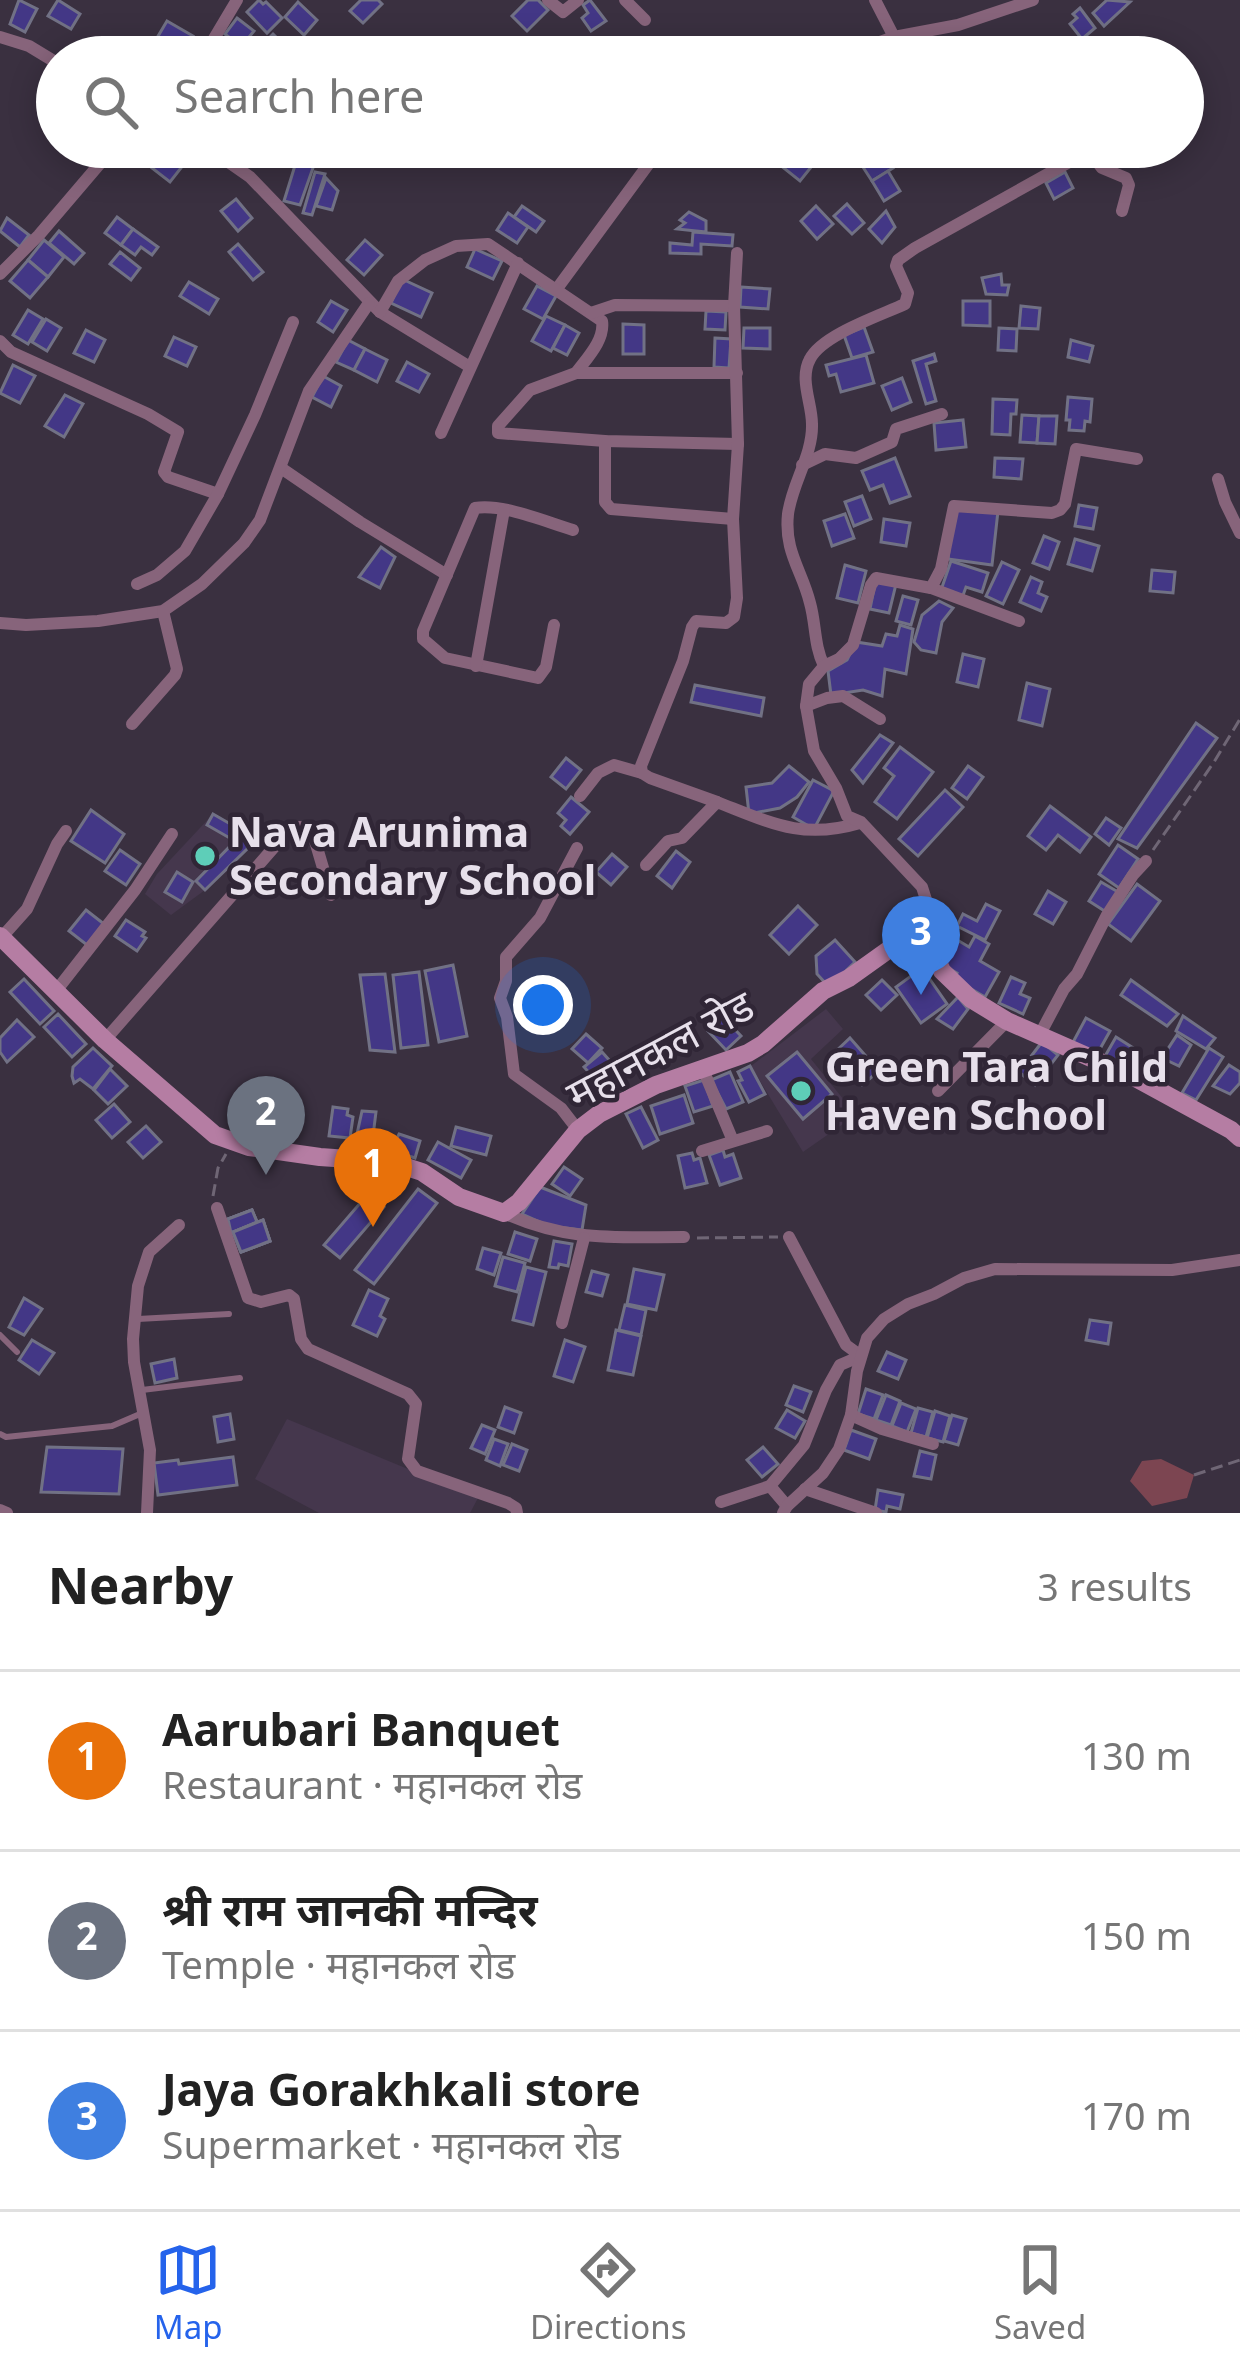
<!DOCTYPE html>
<meta charset="utf-8">
<style>
body{margin:0;font-family:Georgia,"Noto Sans Devanagari",serif;background:#f2f2f2;color:#222}
.you{position:absolute;left:543px;top:1005px;width:42px;height:42px;margin:-30px;border:9px solid #fff;border-radius:50%;background:#1a73e8;box-shadow:0 0 0 18px #1a73e833}
.badge{display:grid;place-items:center;width:78px;height:78px;border-radius:50%;background:#2563eb;color:#fff;font-size:39px;font-weight:700}
.pin{position:absolute;translate:-50% -99px;filter:drop-shadow(0 3px 6px #0008)}
.pin::after{content:'';position:absolute;top:63px;width:42px;height:36px;background:inherit;clip-path:polygon(0 0,100% 0,50% 100%)}
.list{margin:0;padding:0;list-style:none}
h2{display:flex;justify-content:space-between;align-items:center;height:156px;margin:0;padding:0 48px;font-size:51px}
h2 small{font-size:39px;font-weight:400;color:#767676}
.list li{display:grid;grid-template-columns:78px 1fr auto;gap:36px;align-items:center;box-sizing:border-box;height:180px;padding:0 48px;border-top:3px solid #e0e0e0}
.list b{display:block;font-size:45px;white-space:nowrap}
.list p{margin:0;font-size:39px;white-space:nowrap;color:#767676}
.list em{font-size:39px;font-style:normal;color:#767676}
.icon{flex:none;width:66px;height:66px;fill:none;stroke:currentColor;stroke-width:2;stroke-linecap:round;stroke-linejoin:round}
.map{position:relative;flex:none;width:1240px;height:1513px;overflow:hidden}
.search{position:absolute;background:#fff;box-shadow:0 6px 30px #0003;left:36px;right:36px;top:36px;height:132px;display:flex;align-items:center;gap:30px;box-sizing:border-box;padding:0 42px;border-radius:66px;color:#767676;font-size:45px}
.sheet{height:696px;background:#fff}
nav{display:flex;justify-content:space-around;align-items:center;box-sizing:border-box;height:168px;border-top:3px solid #e0e0e0;background:#fff;font-size:33px;color:#767676}
nav a{display:grid;justify-items:center;gap:6px}
nav .on{color:#2563eb}
.map>svg:first-child{display:block}
.built{fill:#45374d}
.green{fill:#7c4551}
.building{fill:#433786;stroke:#717185;stroke-width:3}
.lines{fill:none;stroke-linecap:round;stroke-linejoin:round}
.path{stroke:#6f6675;stroke-width:3;stroke-dasharray:12 6;stroke-linecap:butt}
.service{stroke:#87647b;stroke-width:6}
.minor{stroke:#87647b;stroke-width:12}
.secondary{stroke:#b57da3;stroke-width:18}
.poi-dot{fill:#5eceb8;stroke:#302636;stroke-width:4.5}
.labels{text-anchor:middle;stroke-width:9;stroke-linejoin:round;paint-order:stroke}
.poi-label{font-size:42px;font-weight:bold;fill:#e7e0eb;stroke:#302636;text-anchor:start}
.street-label{font-size:42px;fill:#e7e0eb;stroke:#302636}
</style>
<div class="map">
<svg width="1240" height="1513" viewBox="0 0 1240 1513">
<rect width="100%" height="100%" fill="#3a3040"/>
<g class="built">
<polygon points="213,814 253,837 205,890 171,915 145,894 157,874"/>
<polygon points="826,1009 843,1029 811,1059 856,1115 803,1152 751,1066"/>
<polygon points="287,1419 478,1498 470,1513 319,1513 255,1479"/>
</g>
<polygon class="green" points="1161,1459 1194,1475 1187,1498 1152,1506 1130,1481 1142,1461"/>
<g class="building">
<polygon points="19,0 37,9 25,32 10,24"/>
<polygon points="58,0 80,14 71,29 48,16"/>
<polygon points="259,0 263,4 266,2 282,18 267,33 247,12"/>
<polygon points="361,0 378,0 382,4 363,23 350,11"/>
<polygon points="528,0 538,0 548,10 527,31 512,16"/>
<polygon points="590,0 606,21 591,31 582,18 588,13 583,5"/>
<polygon points="1107,0 1130,2 1104,26 1093,13"/>
<polygon points="298,2 317,20 304,35 285,17"/>
<polygon points="1080,8 1095,28 1082,39 1070,24 1077,18 1073,14"/>
<polygon points="237,18 254,31 241,47 225,34"/>
<polygon points="167,21 193,36 181,57 154,43"/>
<polygon points="273,34 286,47 276,57 258,57 254,53"/>
<polygon points="880,147 893,168 872,181 859,161"/>
<polygon points="166,150 176,158 180,153 188,159 170,182 152,168"/>
<polygon points="792,150 812,166 800,181 780,165"/>
<polygon points="297,159 314,165 300,205 284,201"/>
<polygon points="888,171 900,191 884,201 872,181"/>
<polygon points="315,172 325,174 312,215 303,213"/>
<polygon points="1065,172 1073,188 1054,199 1046,183"/>
<polygon points="326,178 338,191 332,210 316,206"/>
<polygon points="236,199 252,218 238,231 221,211"/>
<polygon points="847,204 864,223 852,234 834,216"/>
<polygon points="522,206 544,221 536,232 514,217"/>
<polygon points="816,206 833,224 817,239 801,221"/>
<polygon points="886,211 895,227 882,243 869,229"/>
<polygon points="689,212 706,221 706,232 677,229 685,223 680,220"/>
<polygon points="508,213 528,227 517,243 497,230"/>
<polygon points="117,217 133,229 121,245 105,233"/>
<polygon points="7,218 29,235 20,247 0,231"/>
<polygon points="133,229 158,247 152,255 141,247 135,255 121,245"/>
<polygon points="59,231 84,253 74,264 49,243"/>
<polygon points="693,232 733,235 732,246 701,244 701,254 670,253 670,243 692,245"/>
<polygon points="44,240 64,257 48,277 28,260"/>
<polygon points="365,240 382,255 364,275 347,260"/>
<polygon points="238,244 263,272 253,280 229,252"/>
<polygon points="475,249 502,261 493,279 467,267"/>
<polygon points="120,252 140,268 131,280 110,264"/>
<polygon points="28,260 48,277 30,298 10,281"/>
<polygon points="1001,274 1002,285 1009,285 1007,295 986,294 982,278"/>
<polygon points="402,279 432,293 421,317 391,303"/>
<polygon points="189,282 218,299 209,314 180,296"/>
<polygon points="537,286 556,296 543,319 524,309"/>
<polygon points="741,287 770,289 768,309 740,307"/>
<polygon points="331,301 347,310 333,332 318,322"/>
<polygon points="963,301 990,301 990,326 963,325"/>
<polygon points="1021,306 1040,308 1038,329 1019,328"/>
<polygon points="28,310 43,319 28,344 13,335"/>
<polygon points="706,311 726,312 725,330 705,329"/>
<polygon points="546,316 565,325 551,351 532,341"/>
<polygon points="46,319 61,328 47,351 32,342"/>
<polygon points="623,324 644,325 644,354 623,354"/>
<polygon points="565,325 579,333 567,355 553,348"/>
<polygon points="864,327 873,352 852,358 844,335"/>
<polygon points="744,328 770,328 770,349 743,348"/>
<polygon points="999,328 1017,329 1016,351 998,350"/>
<polygon points="86,330 105,340 94,362 74,353"/>
<polygon points="174,337 196,347 187,366 165,356"/>
<polygon points="715,338 731,339 729,368 714,367"/>
<polygon points="348,340 365,349 354,370 336,362"/>
<polygon points="1071,340 1093,346 1089,362 1068,357"/>
<polygon points="365,349 387,360 377,382 354,370"/>
<polygon points="934,354 936,361 926,364 936,401 926,404 913,361"/>
<polygon points="866,355 874,383 841,392 836,374 829,376 826,365"/>
<polygon points="407,362 429,374 419,392 397,381"/>
<polygon points="13,365 35,376 20,403 0,393"/>
<polygon points="323,376 341,386 331,407 312,397"/>
<polygon points="902,378 911,402 892,410 882,386"/>
<polygon points="65,395 83,404 64,437 45,426"/>
<polygon points="1068,397 1092,399 1090,422 1085,421 1084,431 1069,430 1070,420 1066,420"/>
<polygon points="993,399 1017,400 1016,414 1011,414 1010,435 992,434"/>
<polygon points="1022,415 1039,416 1037,443 1020,442"/>
<polygon points="1039,416 1057,416 1055,444 1037,443"/>
<polygon points="963,420 966,447 936,450 934,423"/>
<polygon points="895,458 910,496 890,503 883,485 870,490 862,471"/>
<polygon points="995,458 1023,459 1021,479 994,477"/>
<polygon points="862,496 871,519 854,526 845,502"/>
<polygon points="1079,505 1097,508 1093,529 1075,526"/>
<polygon points="954,506 998,511 992,565 948,559"/>
<polygon points="845,514 854,538 832,546 824,521"/>
<polygon points="884,519 910,523 906,546 881,542"/>
<polygon points="1044,536 1059,542 1049,569 1033,563"/>
<polygon points="1075,539 1099,546 1092,571 1068,564"/>
<polygon points="381,547 395,557 380,588 359,577"/>
<polygon points="951,561 988,573 982,592 966,587 962,598 941,590"/>
<polygon points="1002,562 1019,570 1003,604 986,596"/>
<polygon points="845,565 866,571 858,603 837,598"/>
<polygon points="1152,570 1175,572 1173,593 1150,591"/>
<polygon points="1031,577 1042,582 1038,593 1047,597 1041,611 1020,602"/>
<polygon points="876,579 896,584 889,613 870,609"/>
<polygon points="903,596 918,600 911,625 896,621"/>
<polygon points="939,601 953,608 942,622 936,653 921,650 914,642 922,615"/>
<polygon points="900,625 913,629 906,674 885,669 882,696 863,690 831,695 828,671 847,660 856,642 882,646 886,634 897,636"/>
<polygon points="963,654 984,659 978,687 957,682"/>
<polygon points="1027,683 1050,689 1042,726 1019,720"/>
<polygon points="695,685 764,698 761,716 691,702"/>
<polygon points="1196,723 1217,738 1137,848 1118,839"/>
<polygon points="880,735 893,743 863,783 852,770"/>
<polygon points="900,747 933,772 897,819 875,802 894,776 884,768"/>
<polygon points="566,758 581,770 566,789 551,777"/>
<polygon points="789,766 809,782 797,797 780,808 749,814 746,787 772,783"/>
<polygon points="968,766 983,777 967,799 952,788"/>
<polygon points="813,780 834,791 814,829 793,817"/>
<polygon points="945,790 963,807 918,856 899,839"/>
<polygon points="571,797 589,812 570,834 561,826 566,820 558,813"/>
<polygon points="1050,806 1091,837 1080,852 1058,835 1046,850 1028,836"/>
<polygon points="91,810 124,834 105,863 71,841"/>
<polygon points="213,814 253,837 247,849 205,890 196,881 235,841 207,825"/>
<polygon points="1106,818 1121,828 1109,845 1095,834"/>
<polygon points="1118,845 1138,859 1119,888 1099,874"/>
<polygon points="120,850 140,864 126,885 105,871"/>
<polygon points="676,851 690,862 672,888 657,876"/>
<polygon points="612,854 627,867 611,885 596,872"/>
<polygon points="177,872 193,882 182,902 165,892"/>
<polygon points="1101,882 1118,892 1106,912 1089,901"/>
<polygon points="1137,884 1160,901 1131,941 1108,924"/>
<polygon points="1048,891 1066,902 1053,924 1035,914"/>
<polygon points="986,904 1000,911 985,940 957,926 963,914 977,921"/>
<polygon points="798,906 817,925 789,954 770,935"/>
<polygon points="86,910 104,924 87,945 69,931"/>
<polygon points="126,920 145,932 142,936 146,938 137,951 115,936"/>
<polygon points="975,936 989,944 980,961 999,972 985,997 954,979 957,973 940,963 954,938 969,947"/>
<polygon points="835,940 855,962 829,987 817,974 816,956"/>
<polygon points="453,965 467,1036 439,1042 425,971"/>
<polygon points="922,968 947,1004 921,1023 896,987"/>
<polygon points="419,972 428,1045 401,1048 393,975"/>
<polygon points="385,974 395,1052 370,1050 360,975"/>
<polygon points="1011,977 1025,983 1020,994 1030,998 1023,1014 999,1003"/>
<polygon points="24,979 54,1011 40,1024 10,992"/>
<polygon points="882,980 897,995 881,1010 866,995"/>
<polygon points="1131,980 1178,1014 1167,1026 1121,995"/>
<polygon points="557,986 569,1002 549,1017 537,1001"/>
<polygon points="958,997 968,1009 953,1029 937,1019"/>
<polygon points="58,1014 86,1044 72,1057 44,1027"/>
<polygon points="1183,1016 1215,1038 1206,1049 1176,1031"/>
<polygon points="723,1017 741,1036 726,1050 708,1031"/>
<polygon points="1086,1018 1110,1031 1096,1056 1072,1044"/>
<polygon points="17,1020 34,1037 7,1062 0,1052 0,1038"/>
<polygon points="586,1034 602,1048 588,1063 572,1049"/>
<polygon points="1177,1035 1191,1045 1179,1066 1162,1058"/>
<polygon points="1116,1037 1135,1049 1123,1069 1104,1058"/>
<polygon points="850,1038 879,1071 862,1085 834,1053"/>
<polygon points="1042,1042 1058,1055 1035,1085 1019,1072"/>
<polygon points="93,1048 112,1066 93,1089 80,1079 74,1083 72,1076 73,1067"/>
<polygon points="1209,1048 1223,1057 1196,1100 1182,1093"/>
<polygon points="602,1052 618,1070 601,1086 584,1067"/>
<polygon points="797,1052 832,1094 803,1119 767,1076"/>
<polygon points="1229,1065 1240,1072 1240,1083 1230,1094 1213,1086"/>
<polygon points="750,1066 765,1094 749,1102 738,1081 742,1080 738,1072"/>
<polygon points="110,1069 127,1086 108,1104 94,1090"/>
<polygon points="730,1072 743,1102 726,1109 711,1080"/>
<polygon points="704,1080 713,1106 694,1112 685,1086"/>
<polygon points="684,1095 693,1123 660,1134 651,1106"/>
<polygon points="114,1104 130,1122 112,1138 96,1120"/>
<polygon points="333,1107 348,1109 347,1115 353,1117 350,1138 329,1136"/>
<polygon points="641,1107 658,1140 643,1148 626,1114"/>
<polygon points="362,1111 376,1112 372,1144 359,1143 360,1135 357,1134"/>
<polygon points="146,1126 161,1142 143,1158 128,1142"/>
<polygon points="456,1127 491,1136 486,1155 451,1146"/>
<polygon points="399,1134 420,1141 415,1158 391,1150"/>
<polygon points="438,1142 471,1160 461,1178 428,1160"/>
<polygon points="723,1150 725,1157 733,1154 741,1178 720,1185 709,1155"/>
<polygon points="692,1153 694,1160 700,1158 707,1183 685,1188 678,1156"/>
<polygon points="564,1167 582,1179 570,1196 552,1184"/>
<polygon points="540,1187 586,1205 582,1230 549,1226 522,1214"/>
<polygon points="418,1189 437,1203 374,1284 355,1270"/>
<polygon points="368,1194 384,1207 340,1258 324,1245"/>
<polygon points="252,1210 257,1222 231,1233 228,1219"/>
<polygon points="252,1210 257,1222 231,1233 228,1219"/>
<polygon points="252,1210 257,1222 231,1233 228,1219"/>
<polygon points="263,1220 270,1241 241,1252 233,1232"/>
<polygon points="263,1220 270,1241 241,1252 233,1232"/>
<polygon points="263,1220 270,1241 241,1252 233,1232"/>
<polygon points="515,1232 537,1239 530,1261 508,1254"/>
<polygon points="554,1241 572,1244 568,1266 559,1264 558,1268 549,1267"/>
<polygon points="483,1248 501,1253 494,1275 477,1269"/>
<polygon points="503,1257 525,1263 517,1292 495,1286"/>
<polygon points="526,1267 546,1272 533,1325 513,1320"/>
<polygon points="634,1269 664,1275 656,1310 627,1304"/>
<polygon points="592,1271 608,1275 602,1296 586,1292"/>
<polygon points="369,1290 388,1299 380,1316 385,1319 377,1336 353,1325"/>
<polygon points="24,1298 42,1309 24,1335 9,1327"/>
<polygon points="625,1305 646,1310 641,1335 619,1330"/>
<polygon points="1090,1320 1111,1323 1108,1344 1086,1340"/>
<polygon points="616,1330 641,1336 633,1375 608,1370"/>
<polygon points="32,1340 54,1353 39,1374 19,1360"/>
<polygon points="565,1340 585,1347 573,1382 554,1376"/>
<polygon points="887,1352 906,1360 898,1379 878,1371"/>
<polygon points="174,1359 177,1378 155,1383 151,1364"/>
<polygon points="794,1386 811,1392 803,1412 786,1405"/>
<polygon points="866,1389 883,1395 874,1419 858,1414"/>
<polygon points="886,1395 900,1401 891,1425 876,1420"/>
<polygon points="901,1403 916,1409 907,1432 892,1426"/>
<polygon points="505,1407 521,1413 514,1433 498,1427"/>
<polygon points="918,1408 933,1412 926,1437 911,1433"/>
<polygon points="787,1410 805,1421 795,1438 776,1428"/>
<polygon points="935,1411 950,1416 943,1442 927,1438"/>
<polygon points="230,1414 234,1439 218,1442 214,1417"/>
<polygon points="952,1415 966,1419 958,1445 944,1441"/>
<polygon points="482,1425 495,1430 485,1454 471,1448"/>
<polygon points="851,1430 876,1439 869,1459 844,1450"/>
<polygon points="494,1439 508,1444 500,1466 486,1460"/>
<polygon points="512,1444 527,1450 519,1471 503,1465"/>
<polygon points="47,1447 123,1449 119,1494 41,1492"/>
<polygon points="763,1447 778,1464 762,1477 747,1460"/>
<polygon points="920,1451 936,1455 931,1479 914,1476"/>
<polygon points="233,1457 237,1485 158,1495 154,1463 178,1460 179,1464"/>
<polygon points="878,1490 903,1495 900,1509 887,1506 886,1512 875,1510"/>
</g>
<g class="lines">
<g class="path">
<polyline points="1153,850 1214,762 1240,719"/>
<polyline points="213,1196 218,1168 226,1154"/>
<polyline points="697,1238 778,1237"/>
<polyline points="1194,1475 1240,1460"/>
</g>
<g class="service">
<polyline points="138,1319 229,1314"/>
<polyline points="0,1335 17,1352"/>
<polyline points="142,1390 240,1378"/>
<polyline points="0,1434 6,1437 112,1426 140,1414"/>
</g>
<g class="minor">
<polyline points="548,0 563,12 578,0"/>
<polyline points="625,0 645,20"/>
<polyline points="875,0 894,37"/>
<polyline points="0,37 29,46 57,63"/>
<polyline points="203,57 237,0"/>
<polyline points="839,57 894,37 958,25 1033,0"/>
<polyline points="207,147 250,177 380,312 470,367"/>
<polyline points="0,274 39,235 114,147"/>
<polyline points="556,290 653,158 690,147"/>
<path d="M380,312L398,281L425,260L456,246L488,244L602,321C605,340 587,358 576,373"/>
<polyline points="591,313 615,305 734,306"/>
<polyline points="0,341 11,352 148,414 178,432 164,472 168,477 218,494"/>
<polyline points="737,373 576,373 530,390 498,426 498,433 605,441 738,444"/>
<polyline points="441,433 518,263"/>
<polyline points="605,441 605,502 611,509 733,519"/>
<polyline points="802,465 825,454 856,458 892,442 896,429 942,414"/>
<polyline points="281,468 360,522 447,575"/>
<polyline points="1218,479 1225,502 1240,533"/>
<polyline points="137,584 157,575 185,551 218,494 255,415 293,322"/>
<polyline points="931,588 1019,621"/>
<polyline points="0,623 26,625 98,621 163,611 202,584 244,543 260,520 309,391 369,303"/>
<path d="M554,625L546,667L538,678L445,658L423,639V631L475,508C502,503 546,522 573,530"/>
<polyline points="476,666 504,510"/>
<path d="M824,666C814,646 816,624 810,603C802,570 784,552 788,514C792,483 813,455 812,424C812,403 799,379 810,359C822,335 879,316 905,304L908,293L896,266L898,260L915,248L1089,151L1102,168L1126,178L1129,185L1122,211"/>
<polyline points="806,706 827,698 843,696 880,719"/>
<polyline points="132,724 175,675 177,669 163,611"/>
<polyline points="580,796 598,773 614,765 642,773"/>
<polyline points="717,802 650,778 642,773 641,766 683,661 692,627 696,621 726,623 734,617 737,598 733,519 738,444 734,306 737,253"/>
<polyline points="577,848 540,918 506,957 506,981 500,998 507,1017 514,1074 561,1108 578,1130"/>
<path d="M646,865L668,841L682,838L717,802C771,823 802,840 860,823"/>
<polyline points="926,935 929,909 922,887 861,822 847,816 836,788 814,751 806,706 809,684 824,666 839,659 853,645 871,585 876,578 931,588 941,569 954,506 1052,513 1060,510 1065,504 1076,449 1137,459"/>
<polyline points="2,937 27,909 57,844 66,831"/>
<polyline points="56,991 135,890 172,834"/>
<polyline points="1039,1036 1064,989 1077,974 1107,915 1133,875 1146,861"/>
<polyline points="105,1040 290,829 300,827 313,834 331,895"/>
<polyline points="702,1067 733,1141"/>
<polyline points="938,1091 1007,1021"/>
<polyline points="702,1151 767,1131"/>
<polyline points="217,1208 248,1298 261,1302 289,1295 294,1299 301,1339 308,1349 408,1394 416,1404 408,1459 417,1471 508,1503 516,1508 517,1513"/>
<path d="M504,1213C567,1242 616,1237 684,1237"/>
<polyline points="562,1323 584,1238"/>
<polyline points="851,1415 882,1429 933,1444"/>
<polyline points="805,1489 876,1513"/>
<polyline points="721,1502 770,1486"/>
<polyline points="787,1506 770,1486 804,1445 826,1390 840,1365 861,1356 846,1345 789,1237"/>
<polyline points="0,1510 7,1513"/>
<polyline points="147,1513 150,1450 134,1362 133,1339 138,1286 149,1252 179,1225"/>
<polyline points="783,1513 787,1506 823,1473 839,1449 851,1415 857,1371 867,1338 884,1319 908,1304 934,1294 964,1278 995,1269 1172,1270 1240,1260"/>
</g>
<polyline class="secondary" points="0,936 105,1040 215,1135 249,1147 320,1157 391,1162 422,1172 459,1197 504,1213 519,1202 578,1130 599,1114 656,1085 748,1053 763,1044 823,991 849,978 898,943 926,935 942,971 971,999 1007,1021 1132,1076 1231,1130 1240,1138"/>
</g>
<g class="poi-dot">
<circle cx="205" cy="856" r="12"/>
<circle cx="801" cy="1091" r="12"/>
</g>
<g class="labels">
<g class="poi-label">
<text x="229" y="847">Nava Arunima<tspan x="229" dy="48">Secondary School</tspan></text>
<text x="825" y="1082">Green Tara Child<tspan x="825" dy="48">Haven School</tspan></text>
</g>
<g class="street-label">
<text transform="translate(660 1050) rotate(-28)" y="15">महानकल रोड</text>
</g>
</g>
</svg>
<div class="you"></div>
<div class="pin badge" style="left:373px;top:1227px;background:#e8710a">1</div>
<div class="pin badge" style="left:266px;top:1175px;background:#6b7280">2</div>
<div class="pin badge" style="left:921px;top:995px;background:#3f7fe0">3</div>
<div class="search"><svg class="icon" aria-label="search" viewBox="0 0 24 24"><circle cx="10" cy="10" r="6"/><path d="M15 15l6 6"/></svg>Search here</div>
</div>
<section class="sheet">
<h2>Nearby<small>3 results</small></h2>
<ul class="list">
<li><span class="badge" style="background:#e8710a">1</span><div><b>Aarubari Banquet</b><p>Restaurant · महानकल रोड</p></div><em>130 m</em></li>
<li><span class="badge" style="background:#6b7280">2</span><div><b>श्री राम जानकी मन्दिर</b><p>Temple · महानकल रोड</p></div><em>150 m</em></li>
<li><span class="badge" style="background:#3f7fe0">3</span><div><b>Jaya Gorakhkali store</b><p>Supermarket · महानकल रोड</p></div><em>170 m</em></li>
</ul>
</section>
<nav>
<a class="on"><svg class="icon" aria-label="map" viewBox="0 0 24 24"><path d="M3 6l6-2 6 2 6-2v14l-6 2-6-2-6 2zM9 4v14M15 6v14"/></svg>Map</a>
<a><svg class="icon" aria-label="directions" viewBox="0 0 24 24"><path d="M12 3l9 9-9 9-9-9zM9 14v-3h6M13 9l2 2-2 2"/></svg>Directions</a>
<a><svg class="icon" aria-label="saved" viewBox="0 0 24 24"><path d="M7 4h10v16l-5-4-5 4z"/></svg>Saved</a>
</nav>
